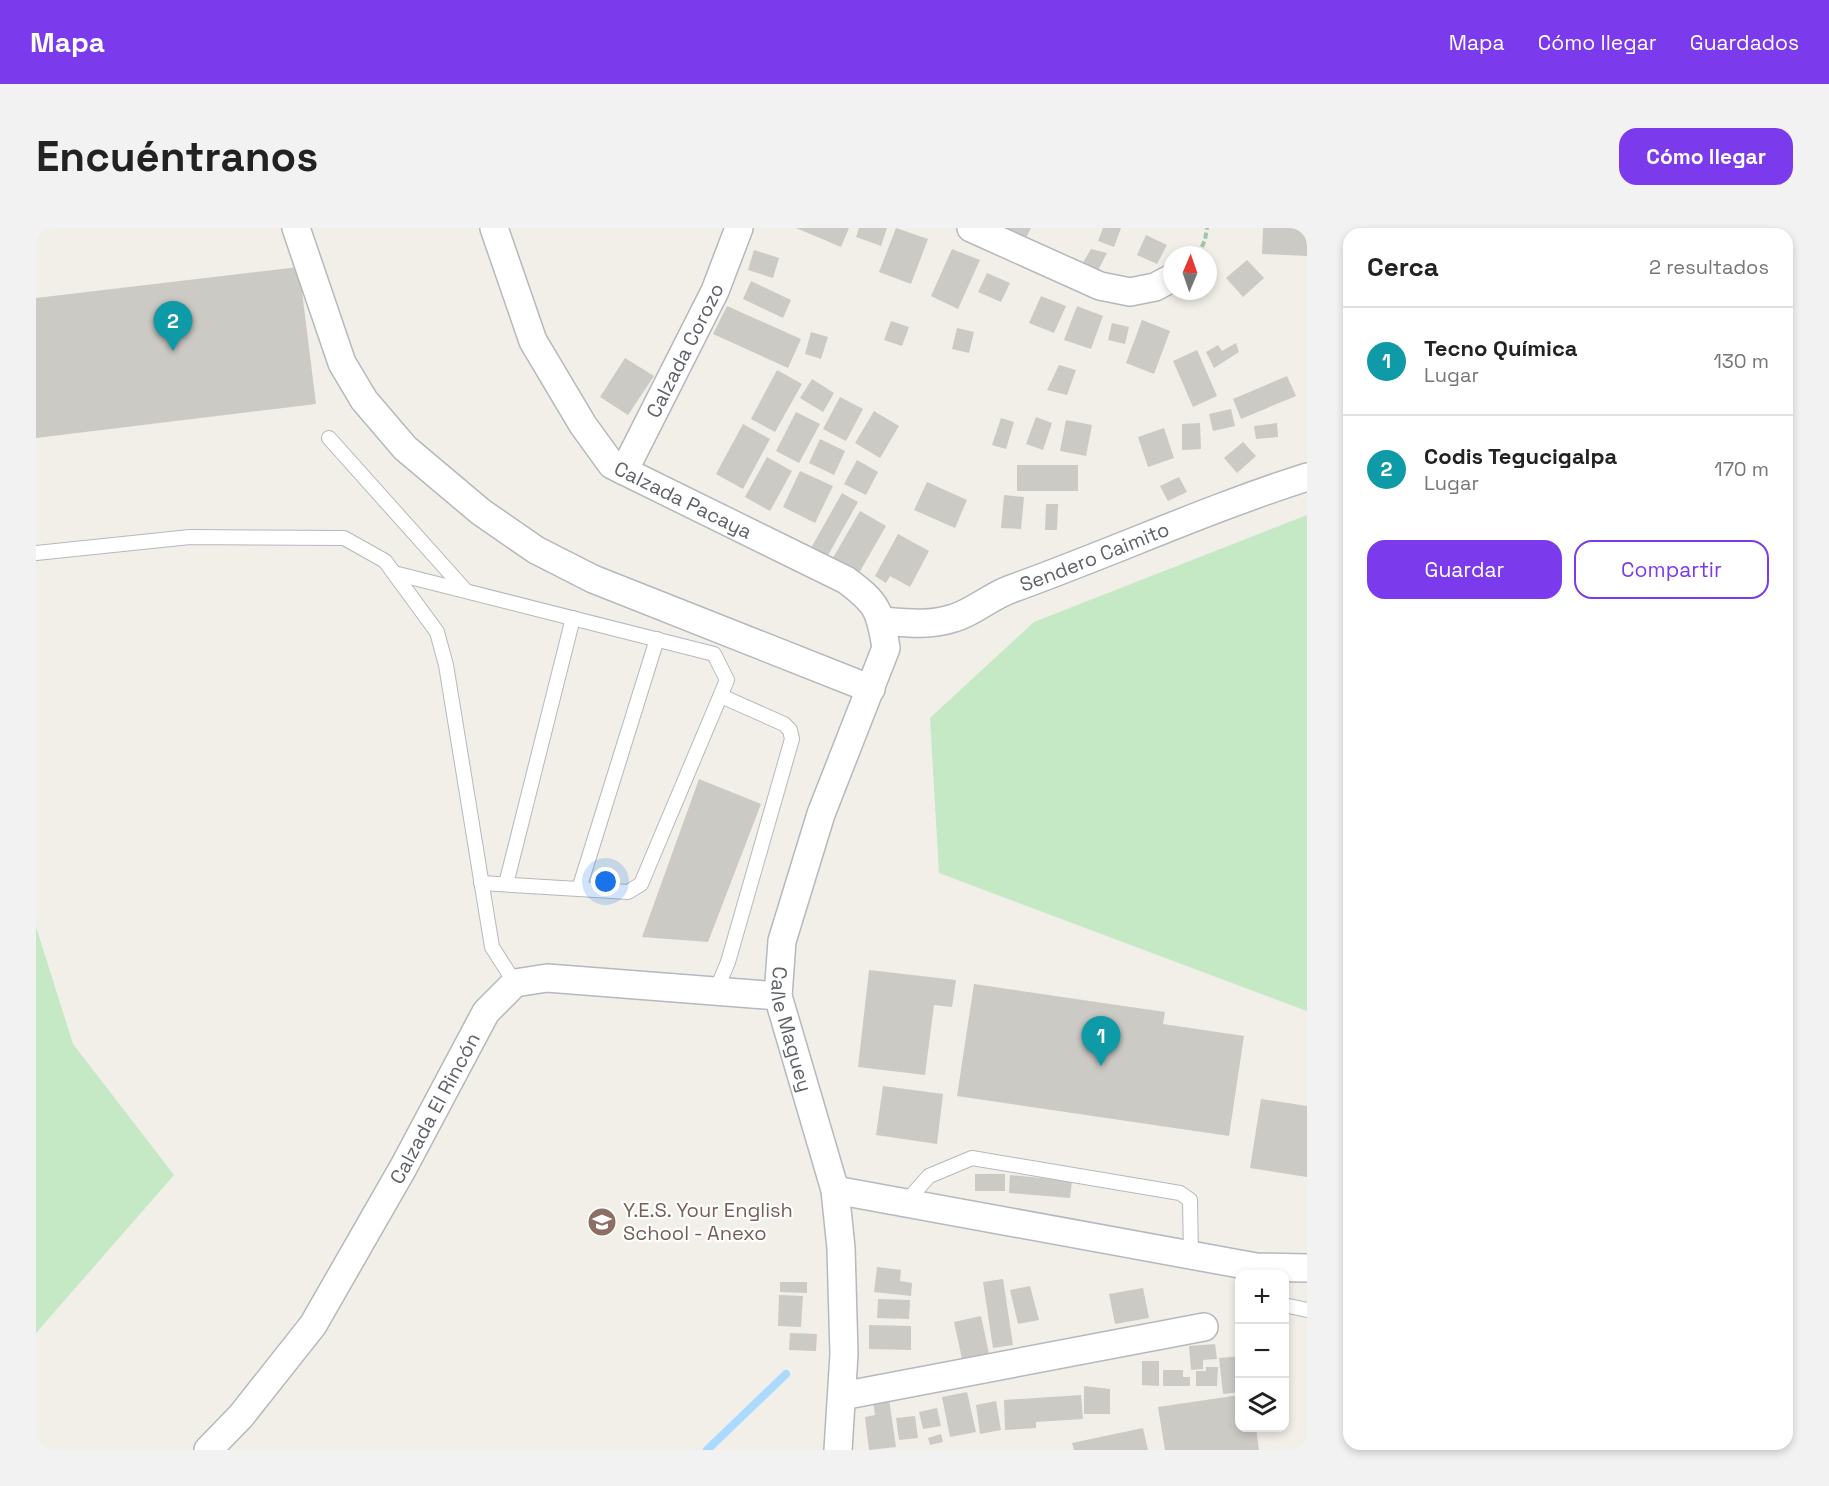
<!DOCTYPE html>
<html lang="es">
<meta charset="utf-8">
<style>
body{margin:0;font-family:"Space Grotesk",sans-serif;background:#f2f2f2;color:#222}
.controls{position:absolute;right:18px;bottom:18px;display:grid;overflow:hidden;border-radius:12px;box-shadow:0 3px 9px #0003}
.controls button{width:54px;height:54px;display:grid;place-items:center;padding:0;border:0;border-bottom:2px solid #e0e0e0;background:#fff;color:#222;font:30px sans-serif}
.compass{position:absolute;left:1127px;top:18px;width:54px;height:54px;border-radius:50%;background:#fff;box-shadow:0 3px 9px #0003;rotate:2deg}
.you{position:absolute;left:570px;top:654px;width:21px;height:21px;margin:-15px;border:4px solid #fff;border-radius:50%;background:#1a73e8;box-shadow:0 0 0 9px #1a73e833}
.badge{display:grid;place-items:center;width:39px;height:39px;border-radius:50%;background:#7c3aed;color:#fff;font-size:20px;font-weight:700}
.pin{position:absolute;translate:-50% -50px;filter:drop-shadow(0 2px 3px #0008)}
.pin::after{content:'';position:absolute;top:32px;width:21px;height:18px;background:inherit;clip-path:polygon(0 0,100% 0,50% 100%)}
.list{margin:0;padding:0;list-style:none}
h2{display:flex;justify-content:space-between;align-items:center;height:78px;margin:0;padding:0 24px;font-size:26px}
h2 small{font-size:20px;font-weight:400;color:#767676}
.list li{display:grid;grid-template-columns:39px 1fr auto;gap:18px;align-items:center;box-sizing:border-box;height:108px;padding:0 24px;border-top:2px solid #e0e0e0}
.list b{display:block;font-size:22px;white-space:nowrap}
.list p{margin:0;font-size:20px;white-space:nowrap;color:#767676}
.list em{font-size:20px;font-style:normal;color:#767676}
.actions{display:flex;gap:12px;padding:18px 24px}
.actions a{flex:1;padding:14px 0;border:2px solid #7c3aed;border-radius:18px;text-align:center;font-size:21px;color:#7c3aed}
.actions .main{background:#7c3aed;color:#fff}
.icon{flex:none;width:33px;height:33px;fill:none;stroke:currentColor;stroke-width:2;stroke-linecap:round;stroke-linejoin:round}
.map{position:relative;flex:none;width:1271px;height:1222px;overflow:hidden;border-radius:18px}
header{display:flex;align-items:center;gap:36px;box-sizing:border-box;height:84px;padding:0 30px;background:#7c3aed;color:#fff}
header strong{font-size:28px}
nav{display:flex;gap:33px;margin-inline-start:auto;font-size:21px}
.intro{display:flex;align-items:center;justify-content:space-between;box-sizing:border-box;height:144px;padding:0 36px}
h1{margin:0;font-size:42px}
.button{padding:15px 27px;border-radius:18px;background:#7c3aed;color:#fff;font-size:21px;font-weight:700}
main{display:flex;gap:36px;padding:0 36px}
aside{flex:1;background:#fff;border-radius:18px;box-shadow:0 3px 9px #0003}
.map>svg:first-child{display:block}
.green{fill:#c5e8c5}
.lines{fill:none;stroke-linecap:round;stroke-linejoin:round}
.stream{stroke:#aadaff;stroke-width:8}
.building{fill:#cccac5}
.service-casing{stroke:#b5b8bc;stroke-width:16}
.minor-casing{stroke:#b5b8bc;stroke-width:30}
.path{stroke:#9cc7a9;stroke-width:4;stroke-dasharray:6 3;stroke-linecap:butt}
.service{stroke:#fff;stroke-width:14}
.minor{stroke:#fff;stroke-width:27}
.labels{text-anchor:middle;stroke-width:4.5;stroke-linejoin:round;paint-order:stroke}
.street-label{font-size:20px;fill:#5f6368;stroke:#fff}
.education-label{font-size:20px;fill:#785e54;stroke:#fff;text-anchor:start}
</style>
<header>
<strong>Mapa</strong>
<nav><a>Mapa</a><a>Cómo llegar</a><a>Guardados</a></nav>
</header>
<div class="intro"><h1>Encuéntranos</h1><a class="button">Cómo llegar</a></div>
<main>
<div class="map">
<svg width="1271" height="1222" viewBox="0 0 1271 1222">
<rect width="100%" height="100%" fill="#f1efe8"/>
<g class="green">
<polygon points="1271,287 1271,783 903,645 894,490 998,394"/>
<polygon points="0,699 37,816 138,947 0,1105"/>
</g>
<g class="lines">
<polyline class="stream" points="671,1222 750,1146"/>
</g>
<g class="building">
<polygon points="760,0 813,0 805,19"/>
<polygon points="823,0 851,0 845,18 820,9"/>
<polygon points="860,0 892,11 875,56 843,44"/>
<polygon points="969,0 995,0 990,10"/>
<polygon points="1067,0 1085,0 1078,19 1062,13"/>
<polygon points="1227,0 1271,0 1271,28 1226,26"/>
<polygon points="1110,7 1131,17 1121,36 1101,27"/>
<polygon points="916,21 944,32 922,81 895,68"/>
<polygon points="1055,21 1071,25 1058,50 1042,43"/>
<polygon points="718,22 743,30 737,50 712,42"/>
<polygon points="1211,32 1228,50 1207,69 1190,50"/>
<polygon points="263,39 280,176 0,210 0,70"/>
<polygon points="951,45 974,55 965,74 942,64"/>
<polygon points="715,53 755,72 747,90 707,71"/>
<polygon points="1005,68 1030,78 1018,105 993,95"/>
<polygon points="691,78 765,111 752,140 677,106"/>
<polygon points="1041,78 1067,88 1055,121 1028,112"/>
<polygon points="1106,92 1134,103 1118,146 1090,135"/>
<polygon points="855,93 873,99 866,118 848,112"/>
<polygon points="1076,95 1093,99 1089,116 1072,112"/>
<polygon points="921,100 938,104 933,125 916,121"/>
<polygon points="775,104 792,109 785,131 769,126"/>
<polygon points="1200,115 1203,124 1178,140 1170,124 1182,117 1186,123"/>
<polygon points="1161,122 1181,168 1157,179 1137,133"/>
<polygon points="589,130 618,148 592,187 564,169"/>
<polygon points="1023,137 1040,142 1031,167 1011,162"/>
<polygon points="741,142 766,156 739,204 715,191"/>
<polygon points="1251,148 1260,168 1205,191 1197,171"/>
<polygon points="776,151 798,165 787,184 764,170"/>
<polygon points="804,169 827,181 810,213 787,201"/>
<polygon points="1195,181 1199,198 1177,203 1173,186"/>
<polygon points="838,183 863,198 844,230 819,215"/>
<polygon points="760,184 784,196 763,235 740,223"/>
<polygon points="1000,189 1016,195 1007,222 990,216"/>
<polygon points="965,190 978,194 970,221 956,217"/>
<polygon points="1030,192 1056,197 1050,228 1024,223"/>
<polygon points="1164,195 1165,221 1146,222 1146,196"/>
<polygon points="1241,195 1242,209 1220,211 1218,198"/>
<polygon points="707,196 734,211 707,261 680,246"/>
<polygon points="1128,200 1138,230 1112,239 1102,209"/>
<polygon points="784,211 809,223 798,247 773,235"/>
<polygon points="1207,214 1220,228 1201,245 1188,230"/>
<polygon points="731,229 756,243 734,283 709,269"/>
<polygon points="821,232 842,244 830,267 808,256"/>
<rect x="981" y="237" width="61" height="26"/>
<polygon points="764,243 797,258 779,295 747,279"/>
<polygon points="1143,249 1151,264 1132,273 1124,258"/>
<polygon points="891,254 931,272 919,300 878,282"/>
<polygon points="806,265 822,274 791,329 775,320"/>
<polygon points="968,267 988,269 985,301 965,300"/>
<polygon points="1010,276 1022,276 1021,302 1009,302"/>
<polygon points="824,283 850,298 823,345 797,330"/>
<polygon points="862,306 893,323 874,359 854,348 850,355 839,348"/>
<polygon points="663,551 725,576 672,714 606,709"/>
<polygon points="833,742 920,752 916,779 898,777 889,847 822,839"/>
<polygon points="938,756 1129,784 1127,796 1208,808 1193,908 921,868"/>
<polygon points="847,858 907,866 901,916 840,907"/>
<polygon points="1225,871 1271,878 1271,949 1214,940"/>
<rect x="939" y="946" width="30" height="17"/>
<polygon points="974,947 1036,953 1034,970 973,965"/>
<polygon points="841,1039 865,1042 864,1053 876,1055 875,1068 838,1064"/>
<polygon points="967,1051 977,1117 957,1120 947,1054"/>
<polygon points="744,1054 771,1054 771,1065 744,1064"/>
<polygon points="994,1058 1003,1092 982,1096 974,1062"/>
<polygon points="1107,1060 1113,1090 1079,1096 1073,1066"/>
<polygon points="743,1067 767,1068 765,1099 742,1098"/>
<polygon points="842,1071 874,1072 873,1091 841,1090"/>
<polygon points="945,1088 953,1126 926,1131 918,1094"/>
<polygon points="833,1097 875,1098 875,1122 833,1121"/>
<polygon points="754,1105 781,1106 780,1123 753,1122"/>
<polygon points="1179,1116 1181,1131 1167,1132 1167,1141 1155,1142 1153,1118"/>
<polygon points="1204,1128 1204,1164 1187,1166 1183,1130"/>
<polygon points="1106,1133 1123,1133 1123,1158 1106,1157"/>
<polygon points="1170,1139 1182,1139 1181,1158 1160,1158 1160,1143 1170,1143"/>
<polygon points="1127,1142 1147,1142 1147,1149 1154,1149 1154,1158 1127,1158"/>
<polygon points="1048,1158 1074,1161 1074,1186 1048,1186"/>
<polygon points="931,1164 940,1204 914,1209 906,1169"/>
<polygon points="1045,1167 1047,1191 1000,1194 1000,1200 969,1202 968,1172"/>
<polygon points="1204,1167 1204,1200 1220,1200 1223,1222 1129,1222 1122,1179"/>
<polygon points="853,1171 860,1219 833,1222 829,1189 839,1187 837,1173"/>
<polygon points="960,1173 965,1202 944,1206 940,1177"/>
<polygon points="901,1180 905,1198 887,1201 883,1184"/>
<polygon points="879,1188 882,1210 863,1212 860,1190"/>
<polygon points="1107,1200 1112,1222 1038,1222 1036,1215"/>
<polygon points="905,1206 907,1214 894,1217 892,1210"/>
</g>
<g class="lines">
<g class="service-casing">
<g id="service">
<polyline points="293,210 429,362"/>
<polyline points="0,325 154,309 308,310 349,333 401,404 410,437 456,719 479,755"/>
<polyline points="358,345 678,426 691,452 605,656 592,664 445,655"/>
<polyline points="470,656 537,390"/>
<polyline points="543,661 621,411"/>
<polyline points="680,763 692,734 756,511 754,502 748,496 685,468"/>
<polyline points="869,975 893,948 936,930 1144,965 1154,972 1155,1027"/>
<polyline points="1248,1077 1271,1082"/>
</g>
</g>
<g class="minor-casing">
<g id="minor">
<polyline points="260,0 306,135 328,172 369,220 445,284 500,322 557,351 835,461"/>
<path id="s1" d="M458,0L497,113L547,197L576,237L810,352C841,375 844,382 850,420L785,586L746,713L742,768L799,962L805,1020L808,1126L802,1222"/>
<polyline points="935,0 1064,58 1094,64 1119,59 1136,50"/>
<path id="s2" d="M588,243L679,63L703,0"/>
<path id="s3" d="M846,393C870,395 894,398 918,390C938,384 955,368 975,361C1075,325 1171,281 1271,249"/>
<polyline points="799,962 1220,1039 1271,1040"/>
<polyline points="806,1168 1168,1099"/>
<path id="s4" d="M172,1222L205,1188L277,1097L367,940L450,784L479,755L511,750L742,768"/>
</g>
</g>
<polyline class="path" points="1162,27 1169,12 1171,0"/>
<use href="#service" class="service"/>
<use href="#minor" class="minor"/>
</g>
<defs>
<g id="school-disc" transform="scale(1.5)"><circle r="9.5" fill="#8d6e63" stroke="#fff"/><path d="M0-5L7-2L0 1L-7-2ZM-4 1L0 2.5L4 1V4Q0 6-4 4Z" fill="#fff"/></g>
</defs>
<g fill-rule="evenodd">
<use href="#school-disc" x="566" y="994"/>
</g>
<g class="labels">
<g class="street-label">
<text dy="7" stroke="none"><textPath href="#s2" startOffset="135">Calzada Corozo</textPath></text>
<text dy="7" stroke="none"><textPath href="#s1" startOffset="346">Calzada Pacaya</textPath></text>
<text dy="7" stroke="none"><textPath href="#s3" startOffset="226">Sendero Caimito</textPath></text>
<text dy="7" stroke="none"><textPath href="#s1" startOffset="1011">Calle Maguey</textPath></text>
<text dy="7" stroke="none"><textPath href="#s4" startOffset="412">Calzada El Rincón</textPath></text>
</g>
<g class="education-label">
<text x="587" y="989">Y.E.S. Your English<tspan x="587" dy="23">School - Anexo</tspan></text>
</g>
</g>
</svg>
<div class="controls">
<button>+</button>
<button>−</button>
<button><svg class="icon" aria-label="layers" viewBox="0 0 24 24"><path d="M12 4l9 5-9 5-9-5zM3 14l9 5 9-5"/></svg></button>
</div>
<svg class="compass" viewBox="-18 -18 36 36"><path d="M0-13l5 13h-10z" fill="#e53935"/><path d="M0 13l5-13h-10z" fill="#767676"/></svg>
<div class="you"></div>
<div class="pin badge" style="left:1065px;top:838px;background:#0f9aa8">1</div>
<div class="pin badge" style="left:137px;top:123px;background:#0f9aa8">2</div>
</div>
<aside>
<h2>Cerca<small>2 resultados</small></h2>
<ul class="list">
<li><span class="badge" style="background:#0f9aa8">1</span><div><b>Tecno Química</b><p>Lugar</p></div><em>130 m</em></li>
<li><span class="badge" style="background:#0f9aa8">2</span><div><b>Codis Tegucigalpa</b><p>Lugar</p></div><em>170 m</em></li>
</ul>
<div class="actions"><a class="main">Guardar</a><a>Compartir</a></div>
</aside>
</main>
